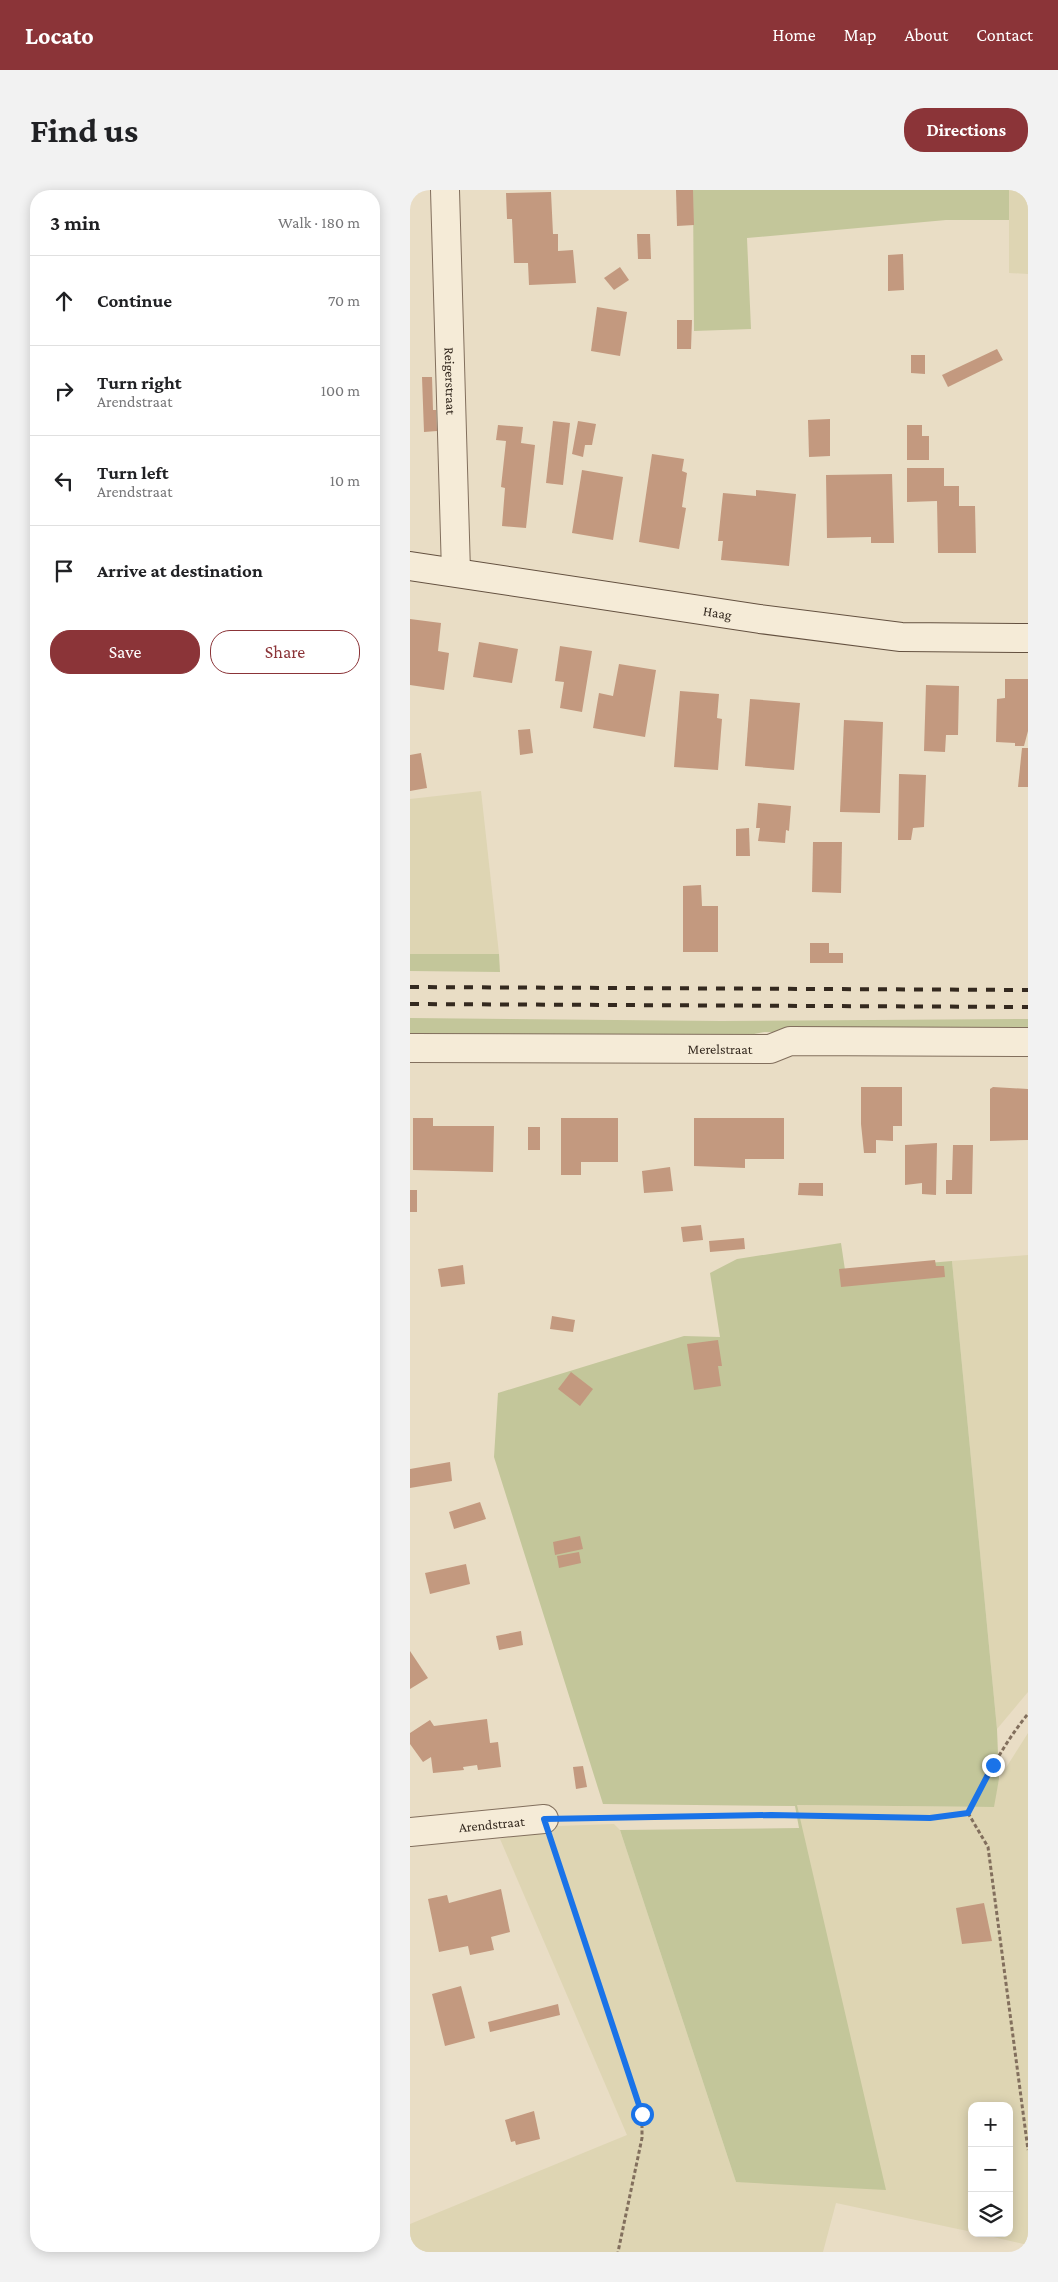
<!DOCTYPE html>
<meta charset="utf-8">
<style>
body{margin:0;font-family:"Crimson Pro",serif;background:#f2f2f2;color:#202124}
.controls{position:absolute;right:15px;bottom:15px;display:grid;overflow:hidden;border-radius:10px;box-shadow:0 2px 12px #0003}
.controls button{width:45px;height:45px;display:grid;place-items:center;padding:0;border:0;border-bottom:1px solid #e0e0e0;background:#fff;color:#202124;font:25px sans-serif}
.stop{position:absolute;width:15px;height:15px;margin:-11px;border:4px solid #1a73e8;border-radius:50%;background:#fff}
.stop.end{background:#1a73e8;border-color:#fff;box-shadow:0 1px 5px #0008}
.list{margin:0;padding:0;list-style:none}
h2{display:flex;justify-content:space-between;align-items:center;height:65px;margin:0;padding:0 20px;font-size:21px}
h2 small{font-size:16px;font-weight:400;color:#757577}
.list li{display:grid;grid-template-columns:32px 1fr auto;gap:15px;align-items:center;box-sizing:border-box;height:90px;padding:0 20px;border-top:1px solid #e0e0e0}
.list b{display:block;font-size:19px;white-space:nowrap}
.list p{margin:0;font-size:16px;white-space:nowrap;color:#757577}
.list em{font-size:16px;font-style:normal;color:#757577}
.actions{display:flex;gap:10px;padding:15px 20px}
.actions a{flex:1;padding:11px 0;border:1px solid #8b3438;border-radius:20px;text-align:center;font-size:18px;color:#8b3438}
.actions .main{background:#8b3438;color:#fff}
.icon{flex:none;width:28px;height:28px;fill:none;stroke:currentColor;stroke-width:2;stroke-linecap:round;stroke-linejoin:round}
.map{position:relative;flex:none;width:618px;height:2062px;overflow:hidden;border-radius:20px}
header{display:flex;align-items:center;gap:30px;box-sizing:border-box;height:70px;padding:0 25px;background:#8b3438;color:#fff}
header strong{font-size:24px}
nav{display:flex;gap:28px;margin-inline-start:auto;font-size:18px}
.intro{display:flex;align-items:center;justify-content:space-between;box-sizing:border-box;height:120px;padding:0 30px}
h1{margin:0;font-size:35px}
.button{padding:12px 22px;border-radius:20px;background:#8b3438;color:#fff;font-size:18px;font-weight:700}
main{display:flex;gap:30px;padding:0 30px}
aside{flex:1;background:#fff;border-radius:20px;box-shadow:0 2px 12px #0003}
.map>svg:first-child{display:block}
.farmland{fill:#ded5b3}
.green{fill:#c3c69a}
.building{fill:#c3997f}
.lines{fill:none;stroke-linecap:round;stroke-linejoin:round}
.street-casing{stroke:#826f5d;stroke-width:30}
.secondary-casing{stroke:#645140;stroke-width:30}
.path{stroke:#826f5d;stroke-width:3;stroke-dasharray:4 2.5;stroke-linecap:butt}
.street{stroke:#f5ebd7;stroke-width:28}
.secondary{stroke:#f5ebd7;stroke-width:28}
.rail{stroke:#34291f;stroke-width:4;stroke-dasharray:9 9;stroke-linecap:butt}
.route{stroke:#1a73e8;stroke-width:6}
.labels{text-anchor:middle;stroke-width:4.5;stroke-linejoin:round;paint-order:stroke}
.street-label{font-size:14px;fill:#34291f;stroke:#f1e8d4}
</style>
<header>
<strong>Locato</strong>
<nav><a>Home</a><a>Map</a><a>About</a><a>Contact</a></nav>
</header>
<div class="intro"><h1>Find us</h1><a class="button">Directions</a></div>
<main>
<aside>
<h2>3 min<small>Walk · 180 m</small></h2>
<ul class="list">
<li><svg class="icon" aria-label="ahead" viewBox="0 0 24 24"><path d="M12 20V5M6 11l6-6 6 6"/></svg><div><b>Continue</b></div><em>70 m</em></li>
<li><svg class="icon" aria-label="right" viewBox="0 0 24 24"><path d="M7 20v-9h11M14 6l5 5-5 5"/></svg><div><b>Turn right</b><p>Arendstraat</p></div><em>100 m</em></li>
<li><svg class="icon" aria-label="left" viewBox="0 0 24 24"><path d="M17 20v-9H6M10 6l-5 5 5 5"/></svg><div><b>Turn left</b><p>Arendstraat</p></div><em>10 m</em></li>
<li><svg class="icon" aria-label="arrive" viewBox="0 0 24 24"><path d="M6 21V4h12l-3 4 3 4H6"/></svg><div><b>Arrive at destination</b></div></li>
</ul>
<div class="actions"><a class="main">Save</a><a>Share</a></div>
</aside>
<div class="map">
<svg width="618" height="2062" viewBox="0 0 618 2062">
<rect width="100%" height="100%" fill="#e9ddc5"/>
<g class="farmland">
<polygon points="599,0 618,0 618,84 599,83"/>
<polygon points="71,601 89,764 0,764 0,609"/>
<polygon points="618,1065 618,1502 587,1539 542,1071"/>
<polygon points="618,1543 618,2055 566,2043 599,2043 599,1916 562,1916 562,2042 426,2013 413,2062 3,2062 0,2059 0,2034 217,1945 90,1649 147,1636 204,1634 210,1640 326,1992 391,1638 386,1615 583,1617 589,1589"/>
</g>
<g class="green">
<polygon points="283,0 599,0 599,30 536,30 337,48 341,139 284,141"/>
<polygon points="0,764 89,764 90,782 0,781"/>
<polygon points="0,828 311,831 618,829 618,845 354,842 320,849 0,847"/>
<polygon points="431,1053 435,1080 542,1071 587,1539 589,1589 584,1617 387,1615 476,2000 326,1992 210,1640 389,1638 385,1616 193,1614 84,1267 88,1203 274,1146 310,1147 300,1083 327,1069"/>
</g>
<g class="building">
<polygon points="266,0 283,0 284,35 267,36"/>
<polygon points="141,2 143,44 148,44 148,61 163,60 166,93 119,95 118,73 104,73 102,29 97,29 96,3"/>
<polygon points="227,44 240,44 241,69 228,69"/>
<polygon points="493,64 494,100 478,101 478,65"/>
<polygon points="210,77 219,90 204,100 194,88"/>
<polygon points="187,117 217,122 210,166 181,161"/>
<polygon points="267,130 282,130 281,159 267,159"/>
<polygon points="587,159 593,170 538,197 532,185"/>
<polygon points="501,165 515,165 515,184 501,183"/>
<polygon points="12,187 22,187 23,220 26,220 27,241 14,242"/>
<polygon points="420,229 420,266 399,267 398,230"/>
<polygon points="143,231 160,233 153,295 136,293"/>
<polygon points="168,231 186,234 182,255 175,255 173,267 162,264"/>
<polygon points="88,235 113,237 111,253 125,255 116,338 92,336 95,298 91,297 96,251 86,250"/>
<polygon points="497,235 512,235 512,246 519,246 519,270 497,270"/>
<polygon points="242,264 274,269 272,281 277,283 272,317 276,318 269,359 229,352"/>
<polygon points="497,278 534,278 534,296 549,296 549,316 565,316 566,363 528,363 527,311 497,312"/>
<polygon points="172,280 213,287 203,350 162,343"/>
<polygon points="482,284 484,353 461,353 461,347 417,348 416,285"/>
<polygon points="346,300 386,304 379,376 311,370 313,351 308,351 313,303 346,306"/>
<polygon points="0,429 31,433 28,461 39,463 34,500 0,495"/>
<polygon points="69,452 108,459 102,493 63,487"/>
<polygon points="150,456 182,461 172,522 150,518 154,492 145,491"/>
<polygon points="209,474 246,480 235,547 183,538 189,503 203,506"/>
<polygon points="595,489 618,489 618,541 614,556 605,556 605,553 586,552 587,509 595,508"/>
<polygon points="516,495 549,496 548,545 536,545 535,562 514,561"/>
<polygon points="270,501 309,504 307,528 312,529 308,580 264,577"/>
<polygon points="340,509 390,513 384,580 335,576"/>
<polygon points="434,530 473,532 470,623 430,622"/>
<polygon points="120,539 123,563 110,565 108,540"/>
<polygon points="612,558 618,558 618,597 608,597"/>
<polygon points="11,563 17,598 0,601 0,565"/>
<polygon points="489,584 516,585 514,637 503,638 501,650 488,650"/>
<polygon points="348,613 381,616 379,641 376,640 375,653 348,651 350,638 346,638"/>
<polygon points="339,638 340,666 326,666 326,639"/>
<polygon points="403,652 432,652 431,703 402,702"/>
<polygon points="291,695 292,716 308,716 308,762 273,762 273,696"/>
<polygon points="400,753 419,753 419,763 433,763 433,773 400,773"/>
<polygon points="451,897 492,897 492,936 483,936 483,951 466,950 466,963 454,963 451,934"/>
<polygon points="583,897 618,899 618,950 580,951 580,899"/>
<polygon points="3,928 23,928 23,936 84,936 83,982 3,980"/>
<polygon points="151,928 208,928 208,972 171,972 171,985 151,985"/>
<polygon points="284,928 374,928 374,969 335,969 335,978 284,976"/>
<rect x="118" y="937" width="12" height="23"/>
<polygon points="527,953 526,1005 512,1004 512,993 495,995 495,955"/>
<polygon points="543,955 563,955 562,1004 536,1004 536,990 542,990"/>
<polygon points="260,977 263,1001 234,1003 232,981"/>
<polygon points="389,993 413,993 413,1006 388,1005"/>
<rect x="0" y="1000" width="7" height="22"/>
<polygon points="291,1035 293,1050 273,1052 271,1037"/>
<polygon points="334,1048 335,1059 300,1062 299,1051"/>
<polygon points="525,1070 526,1076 534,1076 535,1087 431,1097 429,1079"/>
<polygon points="53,1075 55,1094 31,1097 28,1079"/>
<polygon points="142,1126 165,1130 163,1142 140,1139"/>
<polygon points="308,1150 312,1176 308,1176 311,1196 284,1200 277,1154"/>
<polygon points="161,1182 183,1199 170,1216 148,1199"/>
<polygon points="40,1272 42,1291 0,1298 0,1279"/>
<polygon points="70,1312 76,1329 44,1339 39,1322"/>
<polygon points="170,1346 173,1359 145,1365 143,1352"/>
<polygon points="169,1362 171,1373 149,1378 147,1366"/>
<polygon points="56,1374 60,1394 20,1404 15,1383"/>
<polygon points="111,1441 113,1455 89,1460 86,1446"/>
<polygon points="0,1461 18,1488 0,1499"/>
<polygon points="77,1529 80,1553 88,1552 91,1577 68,1580 67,1575 53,1577 54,1580 23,1583 21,1567 13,1572 0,1554 0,1543 20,1530 24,1536"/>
<polygon points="173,1576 177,1597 166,1599 163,1577"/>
<polygon points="91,1699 100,1742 81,1747 84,1760 60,1765 58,1756 29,1762 18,1709 37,1705 39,1713"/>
<polygon points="574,1713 582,1751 552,1754 546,1718"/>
<polygon points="51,1796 65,1848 35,1856 22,1804"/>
<polygon points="148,1814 150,1825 80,1842 78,1832"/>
<polygon points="124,1921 130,1949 106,1955 105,1951 101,1952 95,1930"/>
</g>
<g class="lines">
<g class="street-casing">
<g id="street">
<path id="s1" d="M35,0L46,382"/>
<path id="s2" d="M0,858L360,859L380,851L618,852"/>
<path id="s3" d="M0,1642L134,1629"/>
</g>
</g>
<g class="secondary-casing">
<g id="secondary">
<path id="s4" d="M0,376L350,429L491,447L618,448"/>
</g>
</g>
<g class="path">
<polyline points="558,1623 578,1657 618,1960"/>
<path d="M162,1628L361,1625L520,1628L558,1623C576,1589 593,1554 618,1524"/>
<polyline points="143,1656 232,1924 232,1948 208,2062"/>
</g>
<use href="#street" class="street"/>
<use href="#secondary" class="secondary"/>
<g class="rail">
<polyline points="0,797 618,800"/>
<polyline points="0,814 618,817"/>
</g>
</g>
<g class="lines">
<polyline class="route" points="232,1924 134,1629 361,1625 520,1628 558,1623 583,1575"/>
</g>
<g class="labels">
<g class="street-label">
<text dy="5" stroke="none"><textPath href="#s1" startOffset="191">Reigerstraat</textPath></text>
<text dy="5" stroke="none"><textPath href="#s4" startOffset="311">Haag</textPath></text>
<text dy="5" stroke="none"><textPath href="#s2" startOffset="310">Merelstraat</textPath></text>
<text dy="5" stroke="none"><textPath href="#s3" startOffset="82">Arendstraat</textPath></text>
</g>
</g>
</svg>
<div class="controls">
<button>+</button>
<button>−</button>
<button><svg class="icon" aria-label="layers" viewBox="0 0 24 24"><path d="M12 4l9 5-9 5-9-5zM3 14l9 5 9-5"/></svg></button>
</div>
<div class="stop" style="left:232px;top:1924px"></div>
<div class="stop end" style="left:583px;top:1575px"></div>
</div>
</main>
